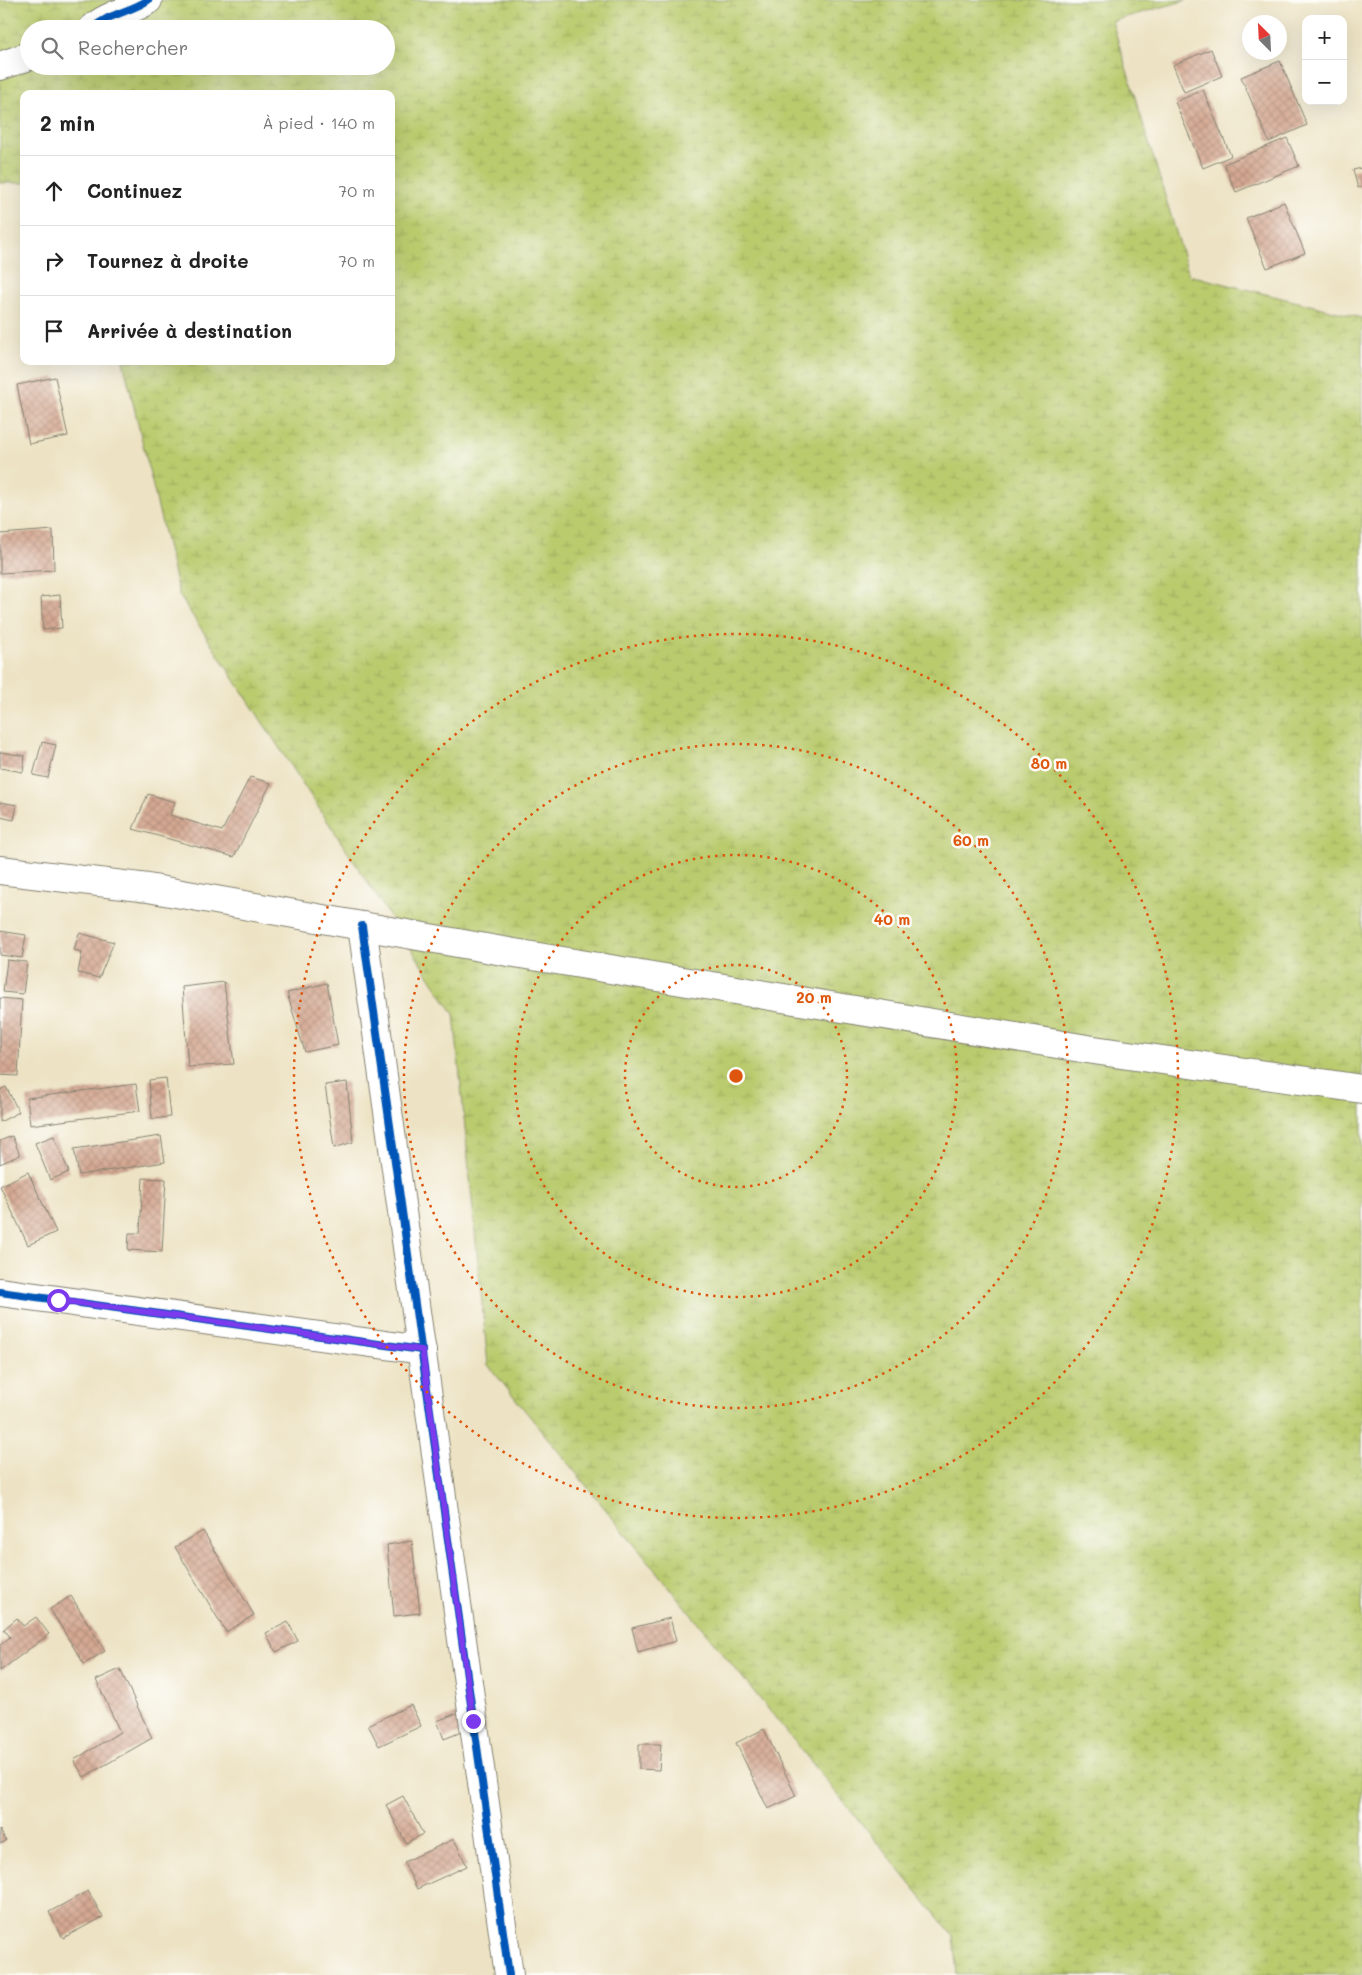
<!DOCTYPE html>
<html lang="fr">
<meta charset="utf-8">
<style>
body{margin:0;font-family:Mali,sans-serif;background:#f2f2f2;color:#222}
.controls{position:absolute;right:15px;top:15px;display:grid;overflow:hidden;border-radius:10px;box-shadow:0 5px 20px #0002}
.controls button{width:45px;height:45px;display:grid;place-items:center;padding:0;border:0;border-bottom:1px solid #e0e0e0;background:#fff;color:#222;font:25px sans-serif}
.compass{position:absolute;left:1242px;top:15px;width:45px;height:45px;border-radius:50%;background:#fff;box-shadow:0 5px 20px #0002;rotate:336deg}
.stop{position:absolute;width:15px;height:15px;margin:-11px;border:4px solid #7c3aed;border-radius:50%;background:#fff}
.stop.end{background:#7c3aed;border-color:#fff;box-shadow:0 1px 5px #0008}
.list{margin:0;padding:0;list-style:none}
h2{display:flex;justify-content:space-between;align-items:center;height:65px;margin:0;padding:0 20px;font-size:21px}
h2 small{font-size:16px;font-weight:400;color:#767676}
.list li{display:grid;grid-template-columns:32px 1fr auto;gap:15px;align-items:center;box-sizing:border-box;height:70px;padding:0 20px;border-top:1px solid #e0e0e0}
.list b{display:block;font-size:19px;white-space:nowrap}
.list em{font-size:16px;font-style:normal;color:#767676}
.icon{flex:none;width:28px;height:28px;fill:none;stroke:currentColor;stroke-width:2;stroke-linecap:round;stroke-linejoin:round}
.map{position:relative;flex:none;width:1362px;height:1975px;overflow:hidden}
.search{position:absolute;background:#fff;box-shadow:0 5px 20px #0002;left:20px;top:20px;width:375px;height:55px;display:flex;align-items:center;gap:12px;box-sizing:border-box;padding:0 18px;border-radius:28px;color:#767676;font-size:19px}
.panel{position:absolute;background:#fff;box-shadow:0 5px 20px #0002;left:20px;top:90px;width:375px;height:275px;border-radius:10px}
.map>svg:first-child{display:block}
.wetland{fill:url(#wetland-marsh);stroke:#6b7445;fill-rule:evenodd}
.building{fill:url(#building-cross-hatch)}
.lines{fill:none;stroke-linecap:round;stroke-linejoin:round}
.minor-casing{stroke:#848070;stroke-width:30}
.secondary-casing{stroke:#848070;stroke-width:30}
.minor{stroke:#fff;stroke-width:28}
.secondary{stroke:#fff;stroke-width:28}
.cycleway-casing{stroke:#fdfcf7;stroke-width:11}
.cycleway{stroke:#0057b8;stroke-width:8}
.route{stroke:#7c3aed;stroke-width:6}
.ring{fill:none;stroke:#de560d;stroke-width:2.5;stroke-dasharray:2.5 5}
.centre{fill:#de560d;stroke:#fdfcf7;stroke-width:2.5}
.ring-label{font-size:15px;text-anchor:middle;font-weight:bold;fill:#de560d;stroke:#fdfcf7;stroke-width:5;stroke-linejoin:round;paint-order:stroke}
</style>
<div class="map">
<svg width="1362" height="1975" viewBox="0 0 1362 1975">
<defs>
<pattern id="wetland-marsh" width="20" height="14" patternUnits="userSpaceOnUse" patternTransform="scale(1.25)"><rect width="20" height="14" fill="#bacb6e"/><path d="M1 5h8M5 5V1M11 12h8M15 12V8" fill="none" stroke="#9fae5f"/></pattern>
<pattern id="building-cross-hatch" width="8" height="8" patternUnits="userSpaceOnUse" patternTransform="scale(1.25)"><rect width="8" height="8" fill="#d4a892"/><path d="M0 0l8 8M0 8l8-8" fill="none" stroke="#b5907d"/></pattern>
</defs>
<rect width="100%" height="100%" fill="#fdfcf7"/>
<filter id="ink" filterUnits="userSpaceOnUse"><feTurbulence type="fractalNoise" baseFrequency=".02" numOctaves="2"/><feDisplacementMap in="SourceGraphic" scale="10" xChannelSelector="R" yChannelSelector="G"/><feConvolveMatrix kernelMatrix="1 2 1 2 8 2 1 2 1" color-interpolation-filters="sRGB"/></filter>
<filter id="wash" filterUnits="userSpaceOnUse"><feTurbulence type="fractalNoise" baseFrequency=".0096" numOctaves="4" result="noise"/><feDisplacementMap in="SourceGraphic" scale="20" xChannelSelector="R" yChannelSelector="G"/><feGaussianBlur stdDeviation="1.12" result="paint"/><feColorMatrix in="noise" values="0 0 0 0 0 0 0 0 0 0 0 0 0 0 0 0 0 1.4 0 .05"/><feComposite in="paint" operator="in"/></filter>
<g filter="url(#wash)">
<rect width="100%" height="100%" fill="#ede3c4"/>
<path class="wetland" d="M0,0H1187L1112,21L1189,275L1362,318V1975H957L953,1936L488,1365L454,1014L179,595L123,361H391V94H24V183H0ZM29,29H386V66H29Z"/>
<g id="blocks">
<g class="building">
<polygon points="1211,49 1222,76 1184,92 1173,65"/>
<polygon points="1280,61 1307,125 1269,142 1241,77"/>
<polygon points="1203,90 1231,156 1203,168 1175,102"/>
<polygon points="1287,138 1299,166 1236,192 1224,164"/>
<polygon points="1362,168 1362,187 1358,188 1353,170"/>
<polygon points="1284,202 1305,253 1267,268 1246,218"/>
<polygon points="55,377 68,436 29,444 17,385"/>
<polygon points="53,530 54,570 0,573 0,534"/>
<polygon points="60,595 62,628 43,630 41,597"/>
<polygon points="42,742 56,745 48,778 33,775"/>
<polygon points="0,752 25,756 23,772 0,768"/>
<polygon points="250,777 271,783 234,857 133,829 148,794 175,802 170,815 222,831"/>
<polygon points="0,802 17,805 14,820 0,817"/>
<polygon points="0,931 26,935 22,958 0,955"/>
<polygon points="79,933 114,942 99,978 78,973 82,952 74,950"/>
<polygon points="7,960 27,962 23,994 3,992"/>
<polygon points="224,982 234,1064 188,1067 182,987"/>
<polygon points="327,983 338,1045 305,1052 287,993"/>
<polygon points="0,998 22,1000 18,1076 0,1075"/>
<polygon points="166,1078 170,1117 152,1119 149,1080"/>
<polygon points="347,1082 353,1142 334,1148 325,1085"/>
<polygon points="136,1084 140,1111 30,1125 27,1098"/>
<polygon points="6,1087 19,1112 0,1122 0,1090"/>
<polygon points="12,1136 20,1155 0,1164 0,1141"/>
<polygon points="54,1136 69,1172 50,1180 35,1143"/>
<polygon points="161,1136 165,1162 79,1175 74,1149"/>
<polygon points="28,1172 56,1232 28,1245 0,1186"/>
<polygon points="143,1178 166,1179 162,1252 128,1250 129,1233 140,1233"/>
<polygon points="203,1531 254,1615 226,1632 175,1547"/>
<polygon points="412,1541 420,1613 394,1616 387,1545"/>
<polygon points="71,1596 105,1651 84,1664 50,1609"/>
<polygon points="36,1617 49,1634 0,1671 0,1645 10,1637 4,1629 17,1618 23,1626"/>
<polygon points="670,1618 676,1641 638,1652 632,1628"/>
<polygon points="288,1622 298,1641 276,1652 266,1633"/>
<polygon points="120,1669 152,1738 84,1777 74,1760 120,1732 96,1680"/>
<polygon points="411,1705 421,1726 379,1746 368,1725"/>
<polygon points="457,1713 464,1731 444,1739 437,1721"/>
<polygon points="764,1729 796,1796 768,1809 736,1743"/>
<polygon points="639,1744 661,1744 659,1770 639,1769"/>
<polygon points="403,1796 423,1834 406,1843 386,1805"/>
<polygon points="0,1830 6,1841 0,1844"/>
<polygon points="454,1839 467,1866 417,1889 404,1862"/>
<polygon points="88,1891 103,1917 63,1938 49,1912"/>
</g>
</g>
</g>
<g filter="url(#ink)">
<use href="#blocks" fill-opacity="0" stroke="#848070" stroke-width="1"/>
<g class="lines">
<g class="minor-casing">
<g id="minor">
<path d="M92,29C109,13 131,12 148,0"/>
<polyline points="0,66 29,56"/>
<polyline points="362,926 509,1975"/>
<polyline points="0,1292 422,1350"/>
</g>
</g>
<g class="secondary-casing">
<polyline id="secondary" points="0,870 148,888 497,950 1087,1049 1362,1089"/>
</g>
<use href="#minor" class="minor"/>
<use href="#secondary" class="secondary"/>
<g class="cycleway-casing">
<g id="cycleway">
<path d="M92,29C109,13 131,12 148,0"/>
<polyline points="362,926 509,1975"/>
<polyline points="0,1292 422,1350"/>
</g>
</g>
<use href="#cycleway" class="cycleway"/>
</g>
</g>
<g class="lines" filter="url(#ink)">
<polyline class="route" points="58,1300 422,1350 473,1721"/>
</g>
<g class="ring">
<circle cx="736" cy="1076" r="111"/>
<circle cx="736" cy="1076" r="221"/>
<circle cx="736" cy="1076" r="332"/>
<circle cx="736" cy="1076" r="442"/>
</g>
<circle cx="736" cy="1076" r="8" class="centre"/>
<g class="ring-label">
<text x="1049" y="769">80 m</text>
<text x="971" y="846">60 m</text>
<text x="892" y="925">40 m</text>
<text x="814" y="1003">20 m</text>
</g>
</svg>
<div class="controls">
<button>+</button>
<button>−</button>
</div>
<svg class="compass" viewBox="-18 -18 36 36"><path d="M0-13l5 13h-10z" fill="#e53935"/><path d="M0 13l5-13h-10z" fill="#767676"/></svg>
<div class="stop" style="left:58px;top:1300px"></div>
<div class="stop end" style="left:473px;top:1721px"></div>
<div class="search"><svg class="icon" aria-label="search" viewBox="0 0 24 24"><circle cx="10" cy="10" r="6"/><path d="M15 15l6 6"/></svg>Rechercher</div>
<section class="panel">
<h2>2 min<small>À pied · 140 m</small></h2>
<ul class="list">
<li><svg class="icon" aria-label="ahead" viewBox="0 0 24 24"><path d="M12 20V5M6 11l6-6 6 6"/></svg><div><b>Continuez</b></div><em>70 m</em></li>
<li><svg class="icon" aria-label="right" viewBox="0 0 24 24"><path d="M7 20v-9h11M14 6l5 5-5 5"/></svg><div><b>Tournez à droite</b></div><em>70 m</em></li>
<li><svg class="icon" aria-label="arrive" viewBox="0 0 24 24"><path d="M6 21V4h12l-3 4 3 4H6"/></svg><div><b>Arrivée à destination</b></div></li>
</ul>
</section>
</div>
